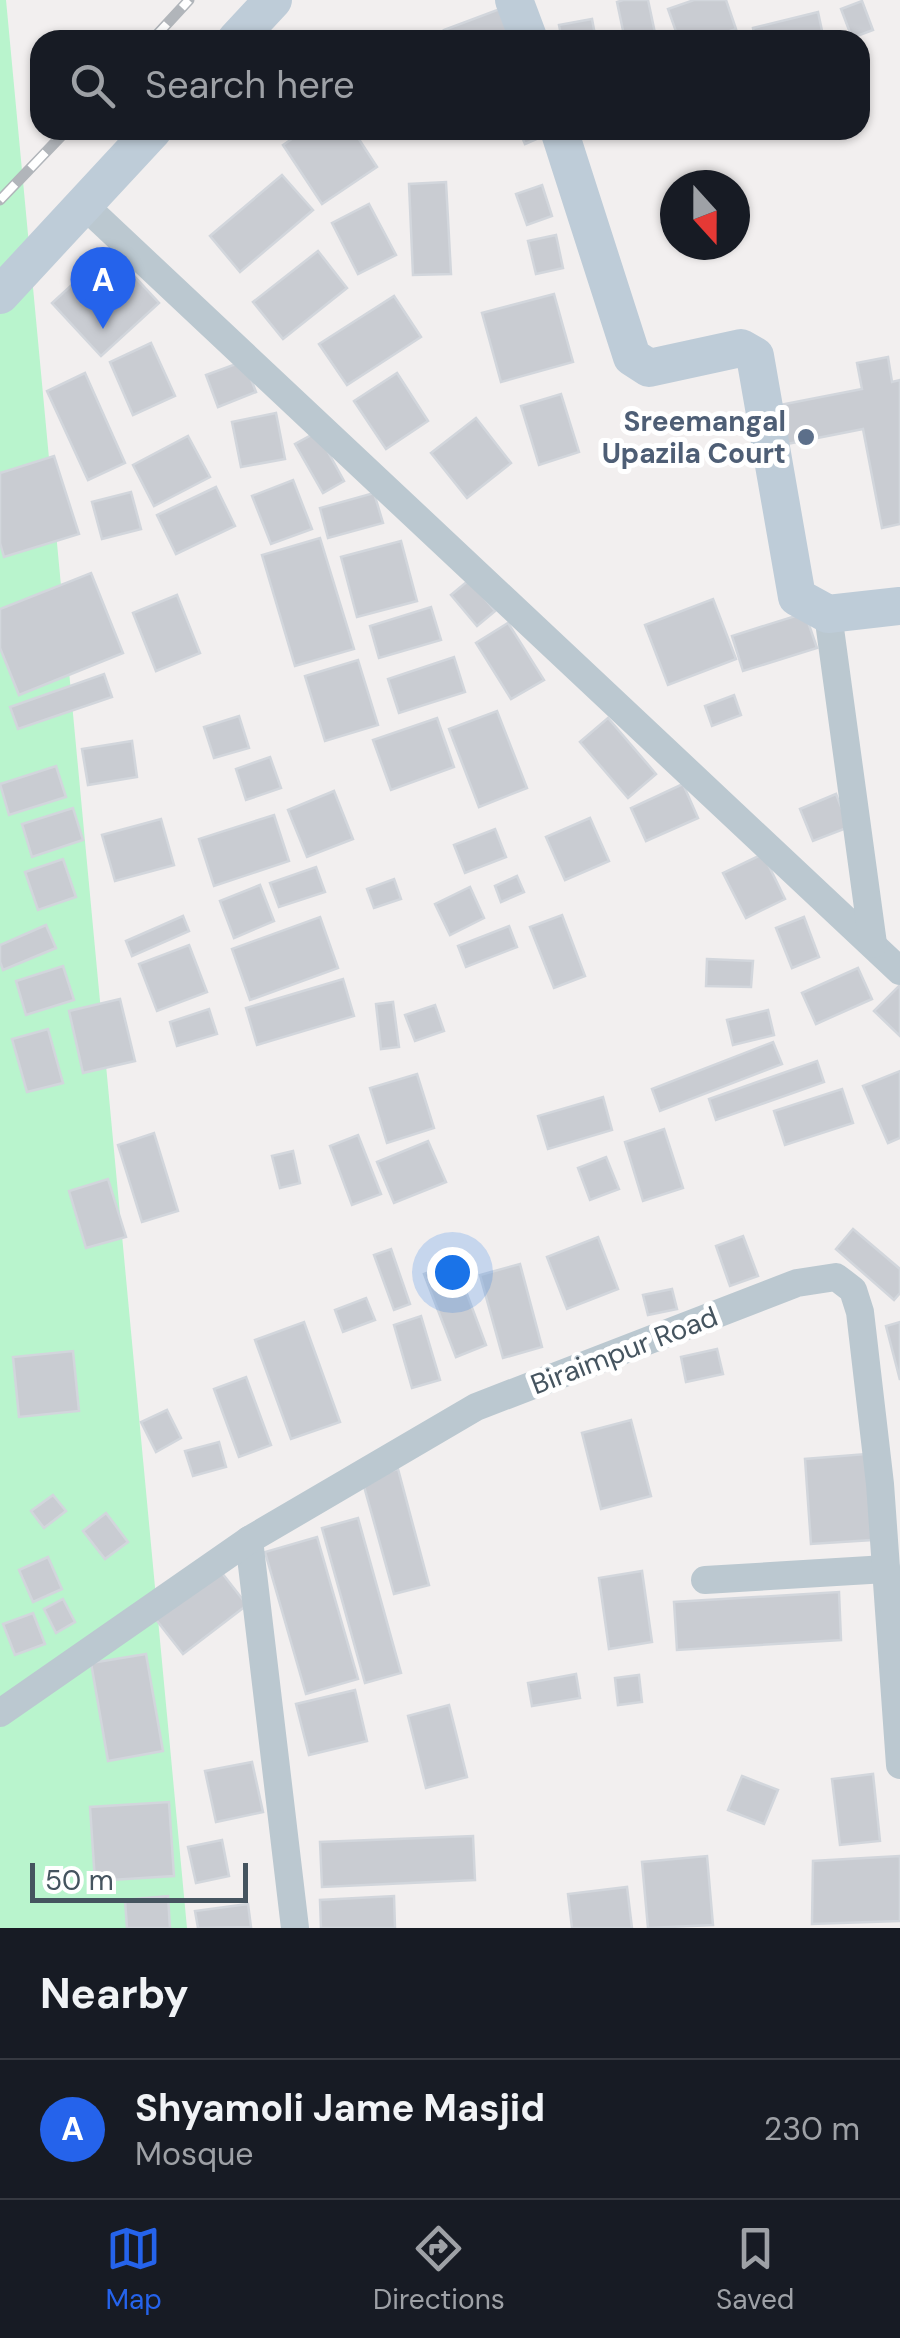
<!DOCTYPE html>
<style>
body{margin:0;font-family:"DM Sans",sans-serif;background:#242831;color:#f1f3f6}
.compass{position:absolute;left:660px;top:170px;width:90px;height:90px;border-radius:50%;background:#171b24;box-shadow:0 2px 8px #0004;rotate:159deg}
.scale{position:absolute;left:30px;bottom:25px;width:218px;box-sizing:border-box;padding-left:10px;border:5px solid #45545f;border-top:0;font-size:28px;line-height:35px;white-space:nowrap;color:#45545f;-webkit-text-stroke:8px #fff;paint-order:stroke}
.you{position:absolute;left:452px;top:1272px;width:35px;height:35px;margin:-25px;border:8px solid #fff;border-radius:50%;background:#1a73e8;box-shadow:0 0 0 15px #1a73e833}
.badge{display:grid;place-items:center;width:65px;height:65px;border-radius:50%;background:#2563eb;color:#fff;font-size:32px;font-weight:700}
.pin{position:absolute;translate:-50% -82px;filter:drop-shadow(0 2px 5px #0008)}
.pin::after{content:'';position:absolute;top:52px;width:35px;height:30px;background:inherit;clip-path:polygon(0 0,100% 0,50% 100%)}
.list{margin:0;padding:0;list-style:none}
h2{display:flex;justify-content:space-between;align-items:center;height:130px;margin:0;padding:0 40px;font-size:42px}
h2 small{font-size:32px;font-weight:400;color:#9ea1a6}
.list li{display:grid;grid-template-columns:65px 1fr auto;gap:30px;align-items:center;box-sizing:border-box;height:140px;padding:0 40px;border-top:2px solid #363941}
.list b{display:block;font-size:38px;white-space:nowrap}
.list p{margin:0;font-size:32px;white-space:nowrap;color:#9ea1a6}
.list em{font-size:32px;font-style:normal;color:#9ea1a6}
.icon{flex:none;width:55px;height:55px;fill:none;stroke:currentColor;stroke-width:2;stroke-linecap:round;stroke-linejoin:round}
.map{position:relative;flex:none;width:900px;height:1928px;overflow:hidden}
.search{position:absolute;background:#171b24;box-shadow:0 2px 8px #0004;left:30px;right:30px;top:30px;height:110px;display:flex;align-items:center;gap:25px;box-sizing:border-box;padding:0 35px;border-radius:30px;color:#9ea1a6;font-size:38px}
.sheet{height:270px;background:#171b24}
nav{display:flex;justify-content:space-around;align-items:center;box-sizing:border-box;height:140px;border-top:2px solid #363941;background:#171b24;font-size:28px;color:#9ea1a6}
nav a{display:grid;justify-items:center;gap:5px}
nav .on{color:#2563eb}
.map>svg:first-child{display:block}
.green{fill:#b9f4cd}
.building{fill:#c9ccd2;stroke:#d2d6dc;stroke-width:2.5}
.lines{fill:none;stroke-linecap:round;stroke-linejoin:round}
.street{stroke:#bbc8d0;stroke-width:28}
.secondary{stroke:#beccd8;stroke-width:38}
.rail-casing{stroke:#b1b5ba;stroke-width:11}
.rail{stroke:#fff;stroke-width:8;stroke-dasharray:22;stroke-linecap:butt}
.service-dot{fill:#5c6f8a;stroke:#fff;stroke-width:4}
.labels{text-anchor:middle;stroke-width:10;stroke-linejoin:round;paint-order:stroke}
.service-label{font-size:28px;font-weight:bold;fill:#4e5e75;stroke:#fff;text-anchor:end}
.street-label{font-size:28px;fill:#45545f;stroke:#fff}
</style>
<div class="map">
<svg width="900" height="1928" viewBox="0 0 900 1928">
<rect width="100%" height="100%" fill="#f2efef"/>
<polygon class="green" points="0,0 6,0 187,1928 0,1928"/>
<g class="building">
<polygon points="623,0 648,0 655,33 625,40 617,2"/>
<polygon points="694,0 726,0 736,29 704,40 679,40 668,9"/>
<polygon points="862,1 873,30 852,38 841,9"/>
<polygon points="505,7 517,40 448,40 444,30"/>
<polygon points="818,12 824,40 755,40 753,28"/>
<polygon points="592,19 596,40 562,40 559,25"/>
<polygon points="305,130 353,130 377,167 322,204 283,145"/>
<polygon points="519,130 538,130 541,137 525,144"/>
<polygon points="282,175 313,210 240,272 210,236"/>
<polygon points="446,182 451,274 413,275 409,184"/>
<polygon points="542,185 552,216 527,225 516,194"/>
<polygon points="369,204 396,255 358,274 332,223"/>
<polygon points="556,235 563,268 536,274 528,241"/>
<polygon points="110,250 159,303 101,356 52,303"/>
<polygon points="318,251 347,288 283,339 253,302"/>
<polygon points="554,294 573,362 501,382 482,313"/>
<polygon points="394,296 421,337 347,385 319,344"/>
<polygon points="151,343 175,396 133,415 110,362"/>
<polygon points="888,357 892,382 900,380 900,524 882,528 863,429 787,444 780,405 862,389 857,363"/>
<polygon points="244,361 256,392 218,407 206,375"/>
<polygon points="85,373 125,463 88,480 47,391"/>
<polygon points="397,373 428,421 386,449 354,401"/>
<polygon points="561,394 579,452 539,465 521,406"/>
<polygon points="276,413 285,459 241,467 232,422"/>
<polygon points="476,418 511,463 467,498 431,453"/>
<polygon points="317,432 344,481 323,493 295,444"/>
<polygon points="188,436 210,477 154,506 133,465"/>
<polygon points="54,456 79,534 4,557 0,543 0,473"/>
<polygon points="293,480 312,529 271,544 252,496"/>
<polygon points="216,487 235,526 176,554 157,515"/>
<polygon points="131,492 141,529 102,539 92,502"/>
<polygon points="374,493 383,523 328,538 320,508"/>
<polygon points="320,538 354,649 295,666 262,555"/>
<polygon points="401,541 417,601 357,617 341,557"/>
<polygon points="91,573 123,653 19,695 0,648 0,609"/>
<polygon points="469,580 495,611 477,626 451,595"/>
<polygon points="177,595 200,653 156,671 133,613"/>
<polygon points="713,599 736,659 668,685 645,625"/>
<polygon points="431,607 441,640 379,658 370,626"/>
<polygon points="805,613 817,648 743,671 732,636"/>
<polygon points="508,623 544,680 511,699 476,643"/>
<polygon points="454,657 465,692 399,713 388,679"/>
<polygon points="358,660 378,725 325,741 305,676"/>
<polygon points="104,674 112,697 18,729 10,707"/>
<polygon points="734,695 741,715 712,726 705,706"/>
<polygon points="497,711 527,788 479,807 449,729"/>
<polygon points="239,716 249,748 214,758 204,727"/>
<polygon points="437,718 454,767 391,790 373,740"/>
<polygon points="608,718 656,774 628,798 580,742"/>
<polygon points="132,741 137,777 88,785 82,749"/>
<polygon points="270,757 281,788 246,800 236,769"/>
<polygon points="56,766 66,797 9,815 0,784"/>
<polygon points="683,784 698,818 646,841 631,808"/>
<polygon points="334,791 353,839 307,857 288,810"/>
<polygon points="836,794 849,827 813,841 800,809"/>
<polygon points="73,808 83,840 32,857 22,824"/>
<polygon points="274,815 289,861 214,886 199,839"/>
<polygon points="590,818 609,861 565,880 546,837"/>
<polygon points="161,819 174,865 115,881 102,835"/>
<polygon points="495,829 506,857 465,873 454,845"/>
<polygon points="763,854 785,899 746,918 723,873"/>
<polygon points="63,859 76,897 38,910 25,872"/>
<polygon points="316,867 325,892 279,907 270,883"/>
<polygon points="517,876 524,892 501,902 495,886"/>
<polygon points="394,879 401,899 374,908 367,889"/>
<polygon points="260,885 274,921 234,938 220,901"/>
<polygon points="470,887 484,918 450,935 435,904"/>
<polygon points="562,915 585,976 554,988 530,927"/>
<polygon points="183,916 189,931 132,956 126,941"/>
<polygon points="320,917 338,968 250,1000 232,949"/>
<polygon points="804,917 819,957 792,968 776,928"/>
<polygon points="46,925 56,948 3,970 0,962 0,945"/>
<polygon points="509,926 517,947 466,967 458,946"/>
<polygon points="189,945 207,992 157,1011 139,964"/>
<polygon points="707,959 753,961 751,987 706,986"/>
<polygon points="63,966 74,1000 26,1015 16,981"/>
<polygon points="858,968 872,999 816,1024 802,993"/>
<polygon points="343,979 354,1016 257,1045 246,1008"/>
<polygon points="899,986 900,987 900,1036 874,1011"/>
<polygon points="120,999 135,1061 83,1073 69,1011"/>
<polygon points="393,1002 399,1047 381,1049 376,1004"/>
<polygon points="435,1005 444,1031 415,1041 405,1015"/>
<polygon points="209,1009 217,1034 177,1046 170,1022"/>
<polygon points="768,1010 774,1035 733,1045 727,1020"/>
<polygon points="48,1029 63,1083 27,1092 12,1039"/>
<polygon points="773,1042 782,1064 660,1111 652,1089"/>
<polygon points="817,1061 824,1082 716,1120 709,1099"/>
<polygon points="900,1071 900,1138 888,1143 863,1086"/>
<polygon points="417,1074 434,1128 387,1143 370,1088"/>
<polygon points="842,1089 853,1123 785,1145 774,1111"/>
<polygon points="603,1097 612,1130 548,1149 538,1116"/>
<polygon points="664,1129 683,1188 643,1201 625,1142"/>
<polygon points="154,1133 178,1211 142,1222 118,1145"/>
<polygon points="358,1135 381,1194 352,1205 330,1146"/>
<polygon points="428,1141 446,1182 394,1203 377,1162"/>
<polygon points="293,1151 300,1183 280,1188 272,1156"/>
<polygon points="606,1157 619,1189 590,1200 578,1168"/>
<polygon points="108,1179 126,1237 86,1248 69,1191"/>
<polygon points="853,1229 900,1269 900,1293 894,1300 836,1249"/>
<polygon points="743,1236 758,1276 730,1286 716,1246"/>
<polygon points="598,1237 618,1289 567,1309 547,1257"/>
<polygon points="391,1249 410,1304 394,1310 374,1255"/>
<polygon points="455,1262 486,1345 456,1357 424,1274"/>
<polygon points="520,1264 542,1347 503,1358 480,1275"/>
<polygon points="672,1289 677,1309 648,1315 643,1295"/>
<polygon points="366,1298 375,1320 343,1332 335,1310"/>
<polygon points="421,1316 440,1380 412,1388 394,1325"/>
<polygon points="304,1322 340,1422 291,1439 255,1340"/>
<polygon points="900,1322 900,1380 886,1326"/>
<polygon points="717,1349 723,1374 686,1382 681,1357"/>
<polygon points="73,1351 79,1411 19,1417 13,1357"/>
<polygon points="246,1377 271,1445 239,1457 214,1389"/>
<polygon points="167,1410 181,1438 156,1452 141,1422"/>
<polygon points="631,1420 651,1496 601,1509 582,1433"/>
<polygon points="219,1442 226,1467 193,1476 185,1451"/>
<polygon points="866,1454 872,1540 811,1544 805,1459"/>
<polygon points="398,1469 429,1585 394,1594 362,1479"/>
<polygon points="53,1495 66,1511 44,1528 31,1511"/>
<polygon points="106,1513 128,1542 105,1559 83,1531"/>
<polygon points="358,1518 401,1673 365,1683 322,1528"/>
<polygon points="317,1537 358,1679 306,1694 265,1552"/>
<polygon points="48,1557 62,1589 33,1602 19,1570"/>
<polygon points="218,1568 247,1605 183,1654 154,1617"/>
<polygon points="642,1571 652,1642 609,1649 599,1578"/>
<polygon points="839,1592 841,1640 677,1650 674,1602"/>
<polygon points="63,1599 75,1622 56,1633 44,1609"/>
<polygon points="33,1613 45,1644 15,1655 3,1624"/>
<polygon points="146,1654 163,1751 108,1761 91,1663"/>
<polygon points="576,1674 580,1698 532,1706 528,1683"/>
<polygon points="639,1675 642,1702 618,1705 615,1678"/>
<polygon points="355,1690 367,1741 309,1755 296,1704"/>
<polygon points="449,1705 467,1777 426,1788 408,1716"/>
<polygon points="252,1762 263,1812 216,1822 205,1771"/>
<polygon points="873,1774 880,1841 840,1845 832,1779"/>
<polygon points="742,1776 778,1790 764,1824 728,1810"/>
<polygon points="169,1802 174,1876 95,1881 90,1807"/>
<polygon points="473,1836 475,1880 322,1887 320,1842"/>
<polygon points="222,1840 229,1876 196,1883 188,1847"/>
<polygon points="707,1856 713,1925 648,1928 642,1862"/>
<polygon points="900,1856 900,1921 812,1924 813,1861"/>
<polygon points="627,1887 632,1928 572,1928 568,1894"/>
<polygon points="168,1896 170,1928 127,1928 125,1900"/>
<polygon points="394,1896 395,1928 321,1928 320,1900"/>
<polygon points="248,1904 251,1927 198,1928 195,1911"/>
</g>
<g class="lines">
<g class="street">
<polyline points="84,205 900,971"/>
<polyline points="828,614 873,944"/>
<polyline points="249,1540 295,1928"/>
<polyline points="705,1580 886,1569"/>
<polyline points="0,1713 249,1540 476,1407 797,1283 836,1277 853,1290 860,1312 880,1484 900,1765"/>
</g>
<g class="secondary">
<polyline points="514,0 529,40"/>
<polyline points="236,40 273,0"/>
<polyline points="559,130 632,357 649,368 741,348 755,356 797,597 828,614 900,606"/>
<polyline points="0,295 153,130"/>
</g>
<g class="rail-casing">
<g id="rail">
<polyline points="152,40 189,0"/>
<polyline points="0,200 67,130"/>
</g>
</g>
<use href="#rail" class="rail"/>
</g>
<circle class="service-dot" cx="806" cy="437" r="10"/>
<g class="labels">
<g class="service-label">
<text x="786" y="431">Sreemangal<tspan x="786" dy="32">Upazila Court</tspan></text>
</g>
<g class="street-label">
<text transform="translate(624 1350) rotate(-21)" y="10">Biraimpur Road</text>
</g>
</g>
</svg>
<svg class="compass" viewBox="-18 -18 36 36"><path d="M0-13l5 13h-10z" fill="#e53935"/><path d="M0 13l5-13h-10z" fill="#9ea1a6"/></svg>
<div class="scale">50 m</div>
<div class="you"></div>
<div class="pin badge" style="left:103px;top:329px">A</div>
<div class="search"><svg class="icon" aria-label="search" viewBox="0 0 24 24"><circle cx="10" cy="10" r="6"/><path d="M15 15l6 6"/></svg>Search here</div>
</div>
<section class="sheet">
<h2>Nearby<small></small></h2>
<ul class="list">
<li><span class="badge">A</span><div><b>Shyamoli Jame Masjid</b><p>Mosque</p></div><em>230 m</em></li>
</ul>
</section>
<nav>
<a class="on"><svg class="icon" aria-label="map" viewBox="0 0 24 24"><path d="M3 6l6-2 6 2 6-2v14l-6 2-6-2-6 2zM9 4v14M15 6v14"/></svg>Map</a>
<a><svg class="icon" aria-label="directions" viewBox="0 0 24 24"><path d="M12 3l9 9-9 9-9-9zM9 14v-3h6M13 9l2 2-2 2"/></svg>Directions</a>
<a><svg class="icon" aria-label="saved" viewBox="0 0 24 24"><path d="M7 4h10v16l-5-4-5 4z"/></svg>Saved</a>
</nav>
